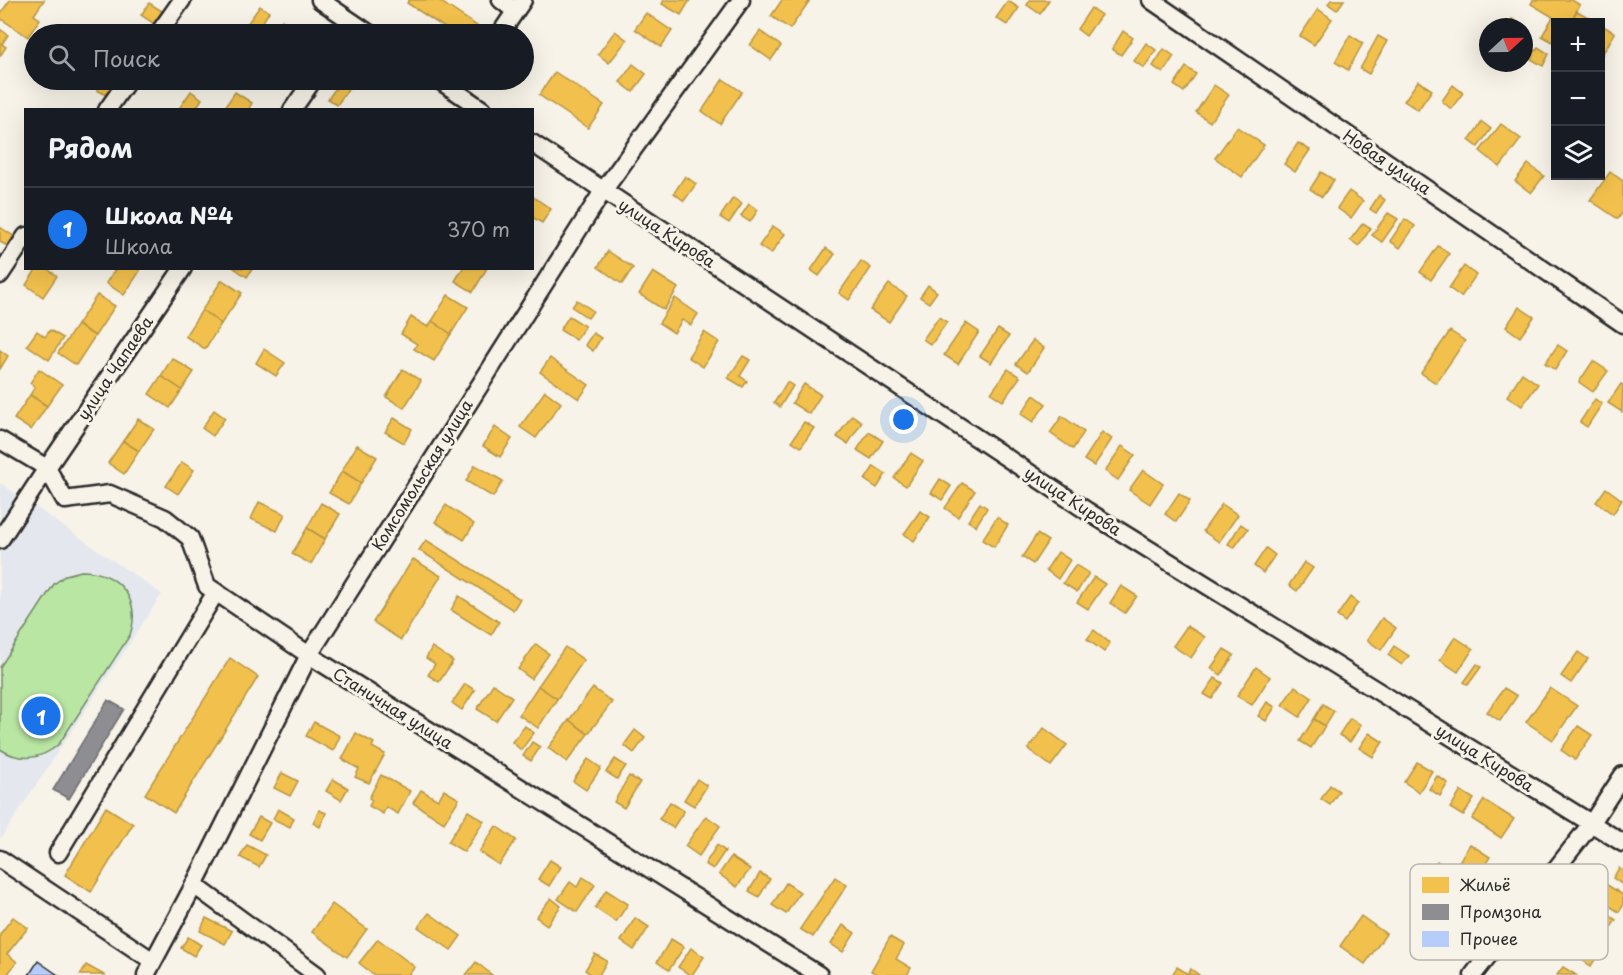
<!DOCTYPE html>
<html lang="ru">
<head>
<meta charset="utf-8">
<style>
	body { margin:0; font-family:"Playpen Sans",sans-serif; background:#20242c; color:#f1f3f6 }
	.controls { position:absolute; right:18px; top:18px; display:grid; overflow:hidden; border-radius:0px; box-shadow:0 6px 24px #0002 }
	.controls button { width:54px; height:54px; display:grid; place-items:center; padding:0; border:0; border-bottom:2px solid #363941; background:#171b24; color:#f1f3f6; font:30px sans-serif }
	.compass { position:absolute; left:1479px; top:18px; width:54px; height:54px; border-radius:50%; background:#171b24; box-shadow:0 6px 24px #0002; rotate:68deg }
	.you { position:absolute; left:904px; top:420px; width:21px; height:21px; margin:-15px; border:4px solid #fff; border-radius:50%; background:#1a73e8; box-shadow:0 0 0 9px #1a73e833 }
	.badge { display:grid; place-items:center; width:39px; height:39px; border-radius:50%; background:#1a73e8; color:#fff; font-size:20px; font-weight:700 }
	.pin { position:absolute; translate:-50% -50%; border:3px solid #fff; box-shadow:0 2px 6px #0006 }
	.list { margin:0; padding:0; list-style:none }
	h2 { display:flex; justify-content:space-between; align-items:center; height:78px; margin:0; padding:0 24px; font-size:26px }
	h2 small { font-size:20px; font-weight:400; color:#9ea1a6 }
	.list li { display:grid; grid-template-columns:39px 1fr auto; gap:18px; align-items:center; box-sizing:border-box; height:84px; padding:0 24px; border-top:2px solid #363941 }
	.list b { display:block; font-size:22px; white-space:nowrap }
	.list p { margin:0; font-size:20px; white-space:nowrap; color:#9ea1a6 }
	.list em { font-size:20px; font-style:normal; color:#9ea1a6 }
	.icon { flex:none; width:33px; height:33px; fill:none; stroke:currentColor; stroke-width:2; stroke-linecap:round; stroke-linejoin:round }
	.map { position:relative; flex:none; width:1623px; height:975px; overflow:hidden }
	.search { position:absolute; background:#171b24; box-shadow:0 6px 24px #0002; left:24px; top:24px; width:510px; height:66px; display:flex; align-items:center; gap:15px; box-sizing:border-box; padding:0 21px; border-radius:33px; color:#9ea1a6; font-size:22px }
	.panel { position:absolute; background:#171b24; box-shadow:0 6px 24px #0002; left:24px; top:108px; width:510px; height:162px; border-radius:0px }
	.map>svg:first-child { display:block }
	.built { fill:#e4e7ed }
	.green { fill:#b9e6a3; stroke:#728867; stroke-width:1.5 }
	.homes { fill:#f2c14e; stroke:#b69444; stroke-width:1.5 }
	.industry { fill:#8d8d92; stroke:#707073; stroke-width:1.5 }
	.building { fill:#b6ccfa; stroke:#2b2b2b; stroke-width:1.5 }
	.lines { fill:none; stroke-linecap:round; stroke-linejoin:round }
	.minor-casing { stroke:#2b2b2b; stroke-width:21 }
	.minor { stroke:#f7f3e8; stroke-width:16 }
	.labels { text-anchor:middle; stroke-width:6; stroke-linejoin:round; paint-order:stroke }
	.street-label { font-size:16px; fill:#2b2b2b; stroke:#f7f3e8 }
	.key { fill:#f7f3e8; stroke:#bab7af; stroke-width:1.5 }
	.key-label { font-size:16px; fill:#2b2b2b }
</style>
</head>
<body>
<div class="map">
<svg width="1623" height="975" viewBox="0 0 1623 975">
	<rect width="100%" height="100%" fill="#f7f3e8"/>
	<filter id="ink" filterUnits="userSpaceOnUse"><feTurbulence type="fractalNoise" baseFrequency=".0167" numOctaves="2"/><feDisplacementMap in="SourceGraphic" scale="12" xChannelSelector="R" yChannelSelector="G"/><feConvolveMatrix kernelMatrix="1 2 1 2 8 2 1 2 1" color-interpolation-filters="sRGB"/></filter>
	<g filter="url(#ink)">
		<path class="built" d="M 0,483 L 162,594 L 1,838 L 0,837 Z"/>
		<path class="green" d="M 81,571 C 118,571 142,599 130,635 L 59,744 C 41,760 20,762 0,749 L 0,667 L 54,584 L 66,575 Z"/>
		<g class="homes">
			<path d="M 10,0 L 44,0 L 34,15 L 40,19 L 28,37 L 0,18 L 0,14 Z"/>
			<path d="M 409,0 L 438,0 L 489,34 L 454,34 L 407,3 Z"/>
			<path d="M 664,0 L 690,0 L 681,15 L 662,4 Z"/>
			<path d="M 782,0 L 810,0 L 790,29 L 771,16 Z"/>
			<path d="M 1030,0 L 1049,0 L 1040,14 L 1027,5 Z"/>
			<path d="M 1331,0 L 1344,0 L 1337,10 L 1328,4 Z"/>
			<path d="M 1533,0 L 1572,0 L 1580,5 L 1570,22 L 1556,22 L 1556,44 L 1542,36 L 1553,17 L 1531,4 Z"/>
			<path d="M 1008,1 L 1019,8 L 1007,25 L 996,18 Z"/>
			<path d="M 149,3 L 165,13 L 156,25 L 141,15 Z"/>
			<path d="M 260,6 L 269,12 L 257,31 L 247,24 Z"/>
			<path d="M 1091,8 L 1101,15 L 1086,36 L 1077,29 Z"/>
			<path d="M 1318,9 L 1332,19 L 1314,45 L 1300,36 Z"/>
			<path d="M 1577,11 L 1597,22 L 1570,22 Z"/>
			<path d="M 646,13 L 672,31 L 661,47 L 635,29 Z"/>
			<path d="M 1512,19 L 1528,28 L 1524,35 L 1524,27 L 1508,27 Z"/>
			<path d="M 282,20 L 300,32 L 298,34 L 273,34 Z"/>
			<path d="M 1600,24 L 1615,33 L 1602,55 L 1600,54 Z"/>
			<path d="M 0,29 L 8,35 L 2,44 L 6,47 L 0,56 Z"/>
			<path d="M 615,31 L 627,40 L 609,63 L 598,54 Z"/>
			<path d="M 760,31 L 781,46 L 771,60 L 750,45 Z"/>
			<path d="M 1123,31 L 1133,38 L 1121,55 L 1112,49 Z"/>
			<path d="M 1350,35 L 1363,43 L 1348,70 L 1335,62 Z"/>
			<path d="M 1378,36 L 1387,41 L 1369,74 L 1360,69 Z"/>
			<path d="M 1146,43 L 1156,50 L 1144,68 L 1134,61 Z"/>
			<path d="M 1538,47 L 1549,54 L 1543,66 L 1531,59 Z"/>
			<path d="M 1164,49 L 1174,56 L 1163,73 L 1153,66 Z"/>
			<path d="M 633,64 L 646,74 L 633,92 L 620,82 Z"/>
			<path d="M 1186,67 L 1196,74 L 1184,92 L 1174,85 Z"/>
			<path d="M 555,72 L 604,105 L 588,128 L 539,95 Z"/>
			<path d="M 723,79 L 742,92 L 720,124 L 702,111 Z"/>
			<path d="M 104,80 L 111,80 L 117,83 L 108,96 L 97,90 Z"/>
			<path d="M 1418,81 L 1432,90 L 1418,110 L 1404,101 Z"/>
			<path d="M 340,82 L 349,88 L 337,105 L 328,99 Z"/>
			<path d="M 1214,85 L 1229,95 L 1210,122 L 1196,112 Z"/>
			<path d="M 1453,85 L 1463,93 L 1451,109 L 1442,101 Z"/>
			<path d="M 191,91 L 202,99 L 195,110 L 178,110 Z"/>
			<path d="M 235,92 L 252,103 L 248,110 L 223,110 Z"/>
			<path d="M 1482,122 L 1491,129 L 1478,147 L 1469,140 Z"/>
			<path d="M 1501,124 L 1521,139 L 1500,167 L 1480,151 Z"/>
			<path d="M 1237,127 L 1264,145 L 1242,177 L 1215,158 Z"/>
			<path d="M 1298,143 L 1310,150 L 1295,172 L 1284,164 Z"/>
			<path d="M 1528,164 L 1544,176 L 1531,193 L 1515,181 Z"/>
			<path d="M 1321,172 L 1334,180 L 1322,197 L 1310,189 Z"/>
			<path d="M 1610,172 L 1623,181 L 1623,212 L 1618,219 L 1590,200 Z"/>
			<path d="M 685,176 L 696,184 L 684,201 L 674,193 Z"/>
			<path d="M 1349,191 L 1363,201 L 1351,218 L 1337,208 Z"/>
			<path d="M 1379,195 L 1385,200 L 1376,213 L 1370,209 Z"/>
			<path d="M 532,196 L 551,209 L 542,223 L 532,217 Z"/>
			<path d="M 733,198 L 742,204 L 729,223 L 720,217 Z"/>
			<path d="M 749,204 L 758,210 L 750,222 L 741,216 Z"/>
			<path d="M 1388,213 L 1398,219 L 1382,242 L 1372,235 Z"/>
			<path d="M 1405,219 L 1415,226 L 1400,248 L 1390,241 Z"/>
			<path d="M 1363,223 L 1371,228 L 1359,246 L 1350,240 Z"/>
			<path d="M 773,226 L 785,234 L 771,254 L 759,246 Z"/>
			<path d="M 0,227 L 15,237 L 9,247 L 0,242 Z"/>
			<path d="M 1438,246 L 1449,254 L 1431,280 L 1420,272 Z"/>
			<path d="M 826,248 L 835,254 L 819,276 L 811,270 Z"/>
			<path d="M 608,251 L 633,268 L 622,284 L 598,267 Z"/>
			<path d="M 861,261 L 871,268 L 849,300 L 839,293 Z"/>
			<path d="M 1464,266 L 1476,275 L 1461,297 L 1449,288 Z"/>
			<path d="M 37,268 L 46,268 L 57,276 L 43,297 L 26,285 Z"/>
			<path d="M 116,268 L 136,268 L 140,271 L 124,295 L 106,283 Z"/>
			<path d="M 234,268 L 253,268 L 247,277 Z"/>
			<path d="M 463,268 L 487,268 L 473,292 L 455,281 Z"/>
			<path d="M 653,272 L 678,288 L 664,310 L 639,294 Z"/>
			<path d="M 222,280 L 242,293 L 221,324 L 202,310 Z"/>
			<path d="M 889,284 L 907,296 L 889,322 L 870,310 Z"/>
			<path d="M 928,285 L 937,292 L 929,303 L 920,297 Z"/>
			<path d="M 97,295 L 115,306 L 95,336 L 77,325 Z"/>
			<path d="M 448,295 L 468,307 L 451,334 L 432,321 Z"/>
			<path d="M 675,298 L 698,314 L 691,325 L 682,320 L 674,333 L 659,323 Z"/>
			<path d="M 577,300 L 593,311 L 588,318 L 572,307 Z"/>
			<path d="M 1519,307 L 1534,317 L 1520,337 L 1506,327 Z"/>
			<path d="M 202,310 L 221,324 L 205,349 L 185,336 Z"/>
			<path d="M 569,316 L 585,326 L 576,340 L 560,330 Z"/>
			<path d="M 411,317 L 428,327 L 432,321 L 451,334 L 434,361 L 414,349 L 417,344 L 401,334 Z"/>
			<path d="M 939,317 L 947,322 L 931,345 L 923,339 Z"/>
			<path d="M 966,323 L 979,332 L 958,364 L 944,355 Z"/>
			<path d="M 77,325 L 95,336 L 76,365 L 58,353 Z"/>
			<path d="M 998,329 L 1009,336 L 991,363 L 980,356 Z"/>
			<path d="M 50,330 L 63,338 L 49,360 L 27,345 L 37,331 L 45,337 Z"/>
			<path d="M 1450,331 L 1465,341 L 1436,383 L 1421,373 Z"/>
			<path d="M 704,332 L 719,342 L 703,367 L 688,357 Z"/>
			<path d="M 593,333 L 601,338 L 593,351 L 585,345 Z"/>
			<path d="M 1033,340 L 1044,348 L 1028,372 L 1016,364 Z"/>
			<path d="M 1558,345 L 1567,351 L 1555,370 L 1545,363 Z"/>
			<path d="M 264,349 L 285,363 L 276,376 L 256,363 Z"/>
			<path d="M 0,350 L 8,356 L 0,369 Z"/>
			<path d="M 743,356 L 750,360 L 740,376 L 747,381 L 743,387 L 728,378 Z"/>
			<path d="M 172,358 L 194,372 L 182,390 L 161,376 Z"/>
			<path d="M 550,358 L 589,385 L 579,399 L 540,372 Z"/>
			<path d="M 1593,361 L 1608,371 L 1593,392 L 1579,382 Z"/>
			<path d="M 39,369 L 62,385 L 47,406 L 30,395 L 35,387 L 30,383 Z"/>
			<path d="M 403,369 L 421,381 L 404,408 L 386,397 Z"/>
			<path d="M 1008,369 L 1020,377 L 1003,401 L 991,393 Z"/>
			<path d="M 1522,373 L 1538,384 L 1522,406 L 1507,396 Z"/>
			<path d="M 161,376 L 182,390 L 170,408 L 149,394 Z"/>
			<path d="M 787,382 L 793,386 L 780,407 L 774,403 Z"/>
			<path d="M 804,384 L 821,395 L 809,414 L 792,403 Z"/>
			<path d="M 1621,384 L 1623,385 L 1622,412 L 1608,403 Z"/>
			<path d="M 545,391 L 561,403 L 536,438 L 520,427 Z"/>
			<path d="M 30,395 L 47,406 L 31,430 L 14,419 Z"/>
			<path d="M 1034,395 L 1046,404 L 1033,422 L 1021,414 Z"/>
			<path d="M 1595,399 L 1602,404 L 1587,427 L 1580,422 Z"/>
			<path d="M 214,410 L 225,418 L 213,436 L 202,428 Z"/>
			<path d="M 852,415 L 862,422 L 848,444 L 837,437 Z"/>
			<path d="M 1062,416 L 1084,432 L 1073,449 L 1050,433 Z"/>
			<path d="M 394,418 L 412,429 L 404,443 L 385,432 Z"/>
			<path d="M 138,419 L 154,429 L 139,451 L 123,441 Z"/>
			<path d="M 804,422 L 814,428 L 801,447 L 792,441 Z"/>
			<path d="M 495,427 L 512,439 L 500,457 L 483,446 Z"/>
			<path d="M 869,432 L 883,441 L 871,459 L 857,450 Z"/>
			<path d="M 1102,432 L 1112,439 L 1094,466 L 1084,460 Z"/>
			<path d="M 123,441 L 139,451 L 124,474 L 108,463 Z"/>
			<path d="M 357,445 L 377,457 L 361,483 L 342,471 Z"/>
			<path d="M 1122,446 L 1135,455 L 1118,480 L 1105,471 Z"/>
			<path d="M 911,453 L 923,461 L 906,486 L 894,478 Z"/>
			<path d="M 182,462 L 194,470 L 178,494 L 166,486 Z"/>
			<path d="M 475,465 L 503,481 L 493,497 L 466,481 Z"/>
			<path d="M 874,466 L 886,474 L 877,488 L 865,480 Z"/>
			<path d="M 1143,470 L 1163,484 L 1150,504 L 1129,490 Z"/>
			<path d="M 342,471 L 361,483 L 349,504 L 329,493 Z"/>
			<path d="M 940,479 L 951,486 L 942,500 L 931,493 Z"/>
			<path d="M 962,483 L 975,491 L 958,517 L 945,508 Z"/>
			<path d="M 1606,488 L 1622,500 L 1613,514 L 1596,502 Z"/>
			<path d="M 1179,493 L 1190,501 L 1176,522 L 1165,514 Z"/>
			<path d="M 259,502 L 285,514 L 277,531 L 251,519 Z"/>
			<path d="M 321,503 L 340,514 L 325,539 L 307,528 Z"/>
			<path d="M 980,503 L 987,508 L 976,526 L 968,521 Z"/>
			<path d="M 1222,504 L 1238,515 L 1219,542 L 1203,531 Z"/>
			<path d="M 446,505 L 474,524 L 464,540 L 435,522 Z"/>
			<path d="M 920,511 L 930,517 L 914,541 L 904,534 Z"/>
			<path d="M 997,517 L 1008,525 L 994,547 L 982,540 Z"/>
			<path d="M 1241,524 L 1248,529 L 1234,548 L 1228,544 Z"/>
			<path d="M 307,528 L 325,539 L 311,564 L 292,554 Z"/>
			<path d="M 1037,534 L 1048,541 L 1033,564 L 1022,557 Z"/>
			<path d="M 426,540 L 520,599 L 513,610 L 419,550 Z"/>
			<path d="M 1266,548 L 1275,555 L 1263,573 L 1254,566 Z"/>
			<path d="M 1058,552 L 1070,560 L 1058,579 L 1046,570 Z"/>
			<path d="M 413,559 L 441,576 L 401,640 L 373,622 Z"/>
			<path d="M 1304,562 L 1313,568 L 1297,591 L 1289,585 Z"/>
			<path d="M 1076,565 L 1089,573 L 1077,592 L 1063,583 Z"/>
			<path d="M 1094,577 L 1105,584 L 1088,609 L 1077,602 Z"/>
			<path d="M 1121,586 L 1137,596 L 1125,613 L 1110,603 Z"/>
			<path d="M 459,596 L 499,622 L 491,635 L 451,610 Z"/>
			<path d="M 1350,597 L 1358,603 L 1345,622 L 1337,616 Z"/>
			<path d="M 1382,618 L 1396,628 L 1381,650 L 1367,640 Z"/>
			<path d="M 1187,626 L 1205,637 L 1191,658 L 1173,646 Z"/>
			<path d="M 1094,630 L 1110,643 L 1104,652 L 1087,639 Z"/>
			<path d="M 1455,637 L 1473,649 L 1458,672 L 1440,660 Z"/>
			<path d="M 536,644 L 549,654 L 531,679 L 518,669 Z"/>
			<path d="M 1394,646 L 1409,656 L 1402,665 L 1388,655 Z"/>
			<path d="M 432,647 L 453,661 L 439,682 L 428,675 L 435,664 L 426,658 Z"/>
			<path d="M 565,647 L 584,660 L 557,699 L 538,686 Z"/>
			<path d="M 1224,649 L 1234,655 L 1221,675 L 1211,668 Z"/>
			<path d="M 1578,652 L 1588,659 L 1571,683 L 1561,676 Z"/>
			<path d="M 230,658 L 258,677 L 174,813 L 145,794 Z"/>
			<path d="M 1477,664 L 1481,667 L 1468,685 L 1464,682 Z"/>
			<path d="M 1256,667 L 1270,677 L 1252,705 L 1237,696 Z"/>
			<path d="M 1215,678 L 1223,683 L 1212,699 L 1204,694 Z"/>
			<path d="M 465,684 L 475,690 L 462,710 L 452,703 Z"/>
			<path d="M 493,684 L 512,697 L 496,721 L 477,709 Z"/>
			<path d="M 538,686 L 557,699 L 538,728 L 519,715 Z"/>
			<path d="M 1295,686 L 1312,698 L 1300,717 L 1282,705 Z"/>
			<path d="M 593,688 L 612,702 L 588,734 L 569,720 Z"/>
			<path d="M 1504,688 L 1517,696 L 1500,721 L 1487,712 Z"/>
			<path d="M 1550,688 L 1577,706 L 1553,740 L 1526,722 Z"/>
			<path d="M 1267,702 L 1275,707 L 1266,721 L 1258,716 Z"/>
			<path d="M 1323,704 L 1334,711 L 1325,726 L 1314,719 Z"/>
			<path d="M 1350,718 L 1361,725 L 1350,742 L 1339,735 Z"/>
			<path d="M 1314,719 L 1325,726 L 1311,748 L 1300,741 Z"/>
			<path d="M 569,720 L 588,734 L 567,762 L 548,748 Z"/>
			<path d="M 314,722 L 340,736 L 333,751 L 306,736 Z"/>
			<path d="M 525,726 L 534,733 L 521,750 L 512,742 Z"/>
			<path d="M 1578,726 L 1592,735 L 1575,760 L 1561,750 Z"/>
			<path d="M 1044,728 L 1067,745 L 1051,766 L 1028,749 Z"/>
			<path d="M 635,730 L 645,738 L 634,753 L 624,745 Z"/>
			<path d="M 356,733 L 374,743 L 372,747 L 385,754 L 369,783 L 355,777 L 359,769 L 342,759 Z"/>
			<path d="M 1369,733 L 1383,742 L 1373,757 L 1359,748 Z"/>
			<path d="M 532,742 L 540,747 L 531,761 L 523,756 Z"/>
			<path d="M 588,759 L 601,768 L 586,790 L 573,781 Z"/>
			<path d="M 615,759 L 626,766 L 617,779 L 606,772 Z"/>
			<path d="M 1417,762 L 1432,771 L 1419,792 L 1404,782 Z"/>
			<path d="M 282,773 L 298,781 L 290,796 L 274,788 Z"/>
			<path d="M 381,775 L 410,791 L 398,814 L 386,807 L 383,814 L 369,806 L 372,800 L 369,798 Z"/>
			<path d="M 629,776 L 640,782 L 624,808 L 614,802 Z"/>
			<path d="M 1437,776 L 1448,783 L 1440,796 L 1429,789 Z"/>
			<path d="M 333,779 L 348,788 L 341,800 L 326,791 Z"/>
			<path d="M 697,779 L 707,786 L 694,806 L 684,800 Z"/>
			<path d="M 1330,785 L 1339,791 L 1330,805 L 1321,799 Z"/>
			<path d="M 421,790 L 438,800 L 444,790 L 459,799 L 444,823 L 413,803 Z"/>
			<path d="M 1461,791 L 1474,799 L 1463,816 L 1450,808 Z"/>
			<path d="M 1484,800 L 1514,819 L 1501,838 L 1472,819 Z"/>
			<path d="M 670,802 L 684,811 L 673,828 L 659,819 Z"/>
			<path d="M 106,807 L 133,824 L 91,892 L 65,875 Z"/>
			<path d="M 278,809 L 294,818 L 290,827 L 273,819 Z"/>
			<path d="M 319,810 L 326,813 L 320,827 L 313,823 Z"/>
			<path d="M 468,811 L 484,821 L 464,852 L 448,842 Z"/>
			<path d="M 706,816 L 720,826 L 699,856 L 685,846 Z"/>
			<path d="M 259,817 L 270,823 L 260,840 L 249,834 Z"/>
			<path d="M 496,826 L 516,840 L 499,865 L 479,852 Z"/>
			<path d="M 1470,844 L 1490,857 L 1478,876 L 1458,863 Z"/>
			<path d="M 247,845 L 266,855 L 259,867 L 240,857 Z"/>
			<path d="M 717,845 L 725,851 L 713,869 L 705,864 Z"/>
			<path d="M 731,857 L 750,869 L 737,887 L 719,874 Z"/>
			<path d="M 550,860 L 561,867 L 549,886 L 538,879 Z"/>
			<path d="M 1437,861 L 1455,873 L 1449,883 L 1430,871 Z"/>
			<path d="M 1619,868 L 1623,871 L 1623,885 L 1613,878 Z"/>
			<path d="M 760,873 L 770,879 L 759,897 L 749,891 Z"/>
			<path d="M 583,877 L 595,885 L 577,912 L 558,899 L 570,882 L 577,887 Z"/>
			<path d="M 835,877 L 847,885 L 813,937 L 800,929 Z"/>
			<path d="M 786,883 L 800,892 L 786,914 L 772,905 Z"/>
			<path d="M 1604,883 L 1623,895 L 1623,906 L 1619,912 L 1595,897 Z"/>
			<path d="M 606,890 L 628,904 L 616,922 L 595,908 Z"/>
			<path d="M 551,898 L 561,906 L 547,925 L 536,917 Z"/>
			<path d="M 1585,899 L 1616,920 L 1605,936 L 1574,915 Z"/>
			<path d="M 332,904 L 367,929 L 347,957 L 312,932 Z"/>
			<path d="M 429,913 L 461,936 L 451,950 L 418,927 Z"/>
			<path d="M 1361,916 L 1386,934 L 1365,964 L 1340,946 Z"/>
			<path d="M 13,917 L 28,928 L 7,954 L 17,962 L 7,975 L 0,975 L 0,934 Z"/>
			<path d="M 206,918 L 232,931 L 225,944 L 200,931 Z"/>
			<path d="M 635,918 L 649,927 L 634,950 L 621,941 Z"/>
			<path d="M 1421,919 L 1444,935 L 1433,951 L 1409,934 Z"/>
			<path d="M 843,925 L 855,933 L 843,952 L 831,944 Z"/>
			<path d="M 188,937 L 201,945 L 194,956 L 181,948 Z"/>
			<path d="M 890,937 L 904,945 L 896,959 L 911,968 L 907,975 L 879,975 L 871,971 Z"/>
			<path d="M 378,939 L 415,967 L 408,975 L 374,975 L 359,963 Z"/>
			<path d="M 671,939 L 684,947 L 669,970 L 657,962 Z"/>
			<path d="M 1592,944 L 1601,950 L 1591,966 L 1582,960 Z"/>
			<path d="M 691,948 L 704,957 L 692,975 L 690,975 L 678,967 Z"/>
			<path d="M 595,954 L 607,961 L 599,975 L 592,975 L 585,970 Z"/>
			<path d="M 476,962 L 492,975 L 466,975 Z"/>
			<path d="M 86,965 L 104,975 L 80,975 Z"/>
			<path d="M 1177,967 L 1188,974 L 1191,969 L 1199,975 L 1172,975 Z"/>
			<path d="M 1563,967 L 1576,975 L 1557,975 Z"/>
		</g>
		<path class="industry" d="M 108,700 L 124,709 L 69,799 L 53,790 Z"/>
		<path class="building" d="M 38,961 L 58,975 L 29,975 Z"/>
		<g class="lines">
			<defs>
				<g id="minor">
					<path d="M 320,0 L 370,34"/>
					<path d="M 501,0 L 515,11"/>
					<path d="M 1151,0 L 1623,324"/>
					<path d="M 158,34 L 182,0"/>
					<path d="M 500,34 L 523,0"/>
					<path d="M 439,80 L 483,110"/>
					<path d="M 107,110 L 128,80"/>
					<path d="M 292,110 L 313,80"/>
					<path d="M 532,143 L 1087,511 L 1623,843"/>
					<path d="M 0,275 L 26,236"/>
					<path d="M 0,440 L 47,468 L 65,500 L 110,494 L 165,518 L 190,538 L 207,586 L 309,655 L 819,975"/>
					<path d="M 0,540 L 47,468 L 183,268"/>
					<path d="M 58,853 L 216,592"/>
					<path d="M 0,859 L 153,961"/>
					<path d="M 194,885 L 317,975"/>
					<path d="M 146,975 L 194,885 L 309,655 L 603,191 L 741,0"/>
					<path d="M 1473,975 L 1591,824 L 1623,775"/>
				</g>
			</defs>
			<use href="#minor" class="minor-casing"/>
			<use href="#minor" class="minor"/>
		</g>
	</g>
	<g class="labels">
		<g class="street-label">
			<text transform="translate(1387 162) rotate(34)" y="6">Новая улица</text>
			<text transform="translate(667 233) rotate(33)" y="6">улица Кирова</text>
			<text transform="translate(115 368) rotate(-56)" y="6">улица Чапаева</text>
			<text transform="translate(422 475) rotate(-58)" y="6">Комсомольская улица</text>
			<text transform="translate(1073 501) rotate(33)" y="6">улица Кирова</text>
			<text transform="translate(393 708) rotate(32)" y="6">Станичная улица</text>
			<text transform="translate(1485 758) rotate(32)" y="6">улица Кирова</text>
		</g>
	</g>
	<rect x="1410" y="864" width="198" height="96" rx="9" class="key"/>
	<rect x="1422" y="877" width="27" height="16" fill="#f2c14e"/>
	<rect x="1422" y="904" width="27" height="16" fill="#8d8d92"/>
	<rect x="1422" y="931" width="27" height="16" fill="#b6ccfa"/>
	<g class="key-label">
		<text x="1460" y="891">Жильё</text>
		<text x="1460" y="918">Промзона</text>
		<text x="1460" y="945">Прочее</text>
	</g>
</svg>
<div class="controls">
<button>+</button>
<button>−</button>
<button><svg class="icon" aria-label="layers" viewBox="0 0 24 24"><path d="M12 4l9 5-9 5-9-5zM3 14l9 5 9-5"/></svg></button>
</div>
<svg class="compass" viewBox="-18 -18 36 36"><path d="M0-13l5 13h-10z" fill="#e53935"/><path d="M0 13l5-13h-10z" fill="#9ea1a6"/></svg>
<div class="you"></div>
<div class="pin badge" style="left:41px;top:716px">1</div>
<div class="search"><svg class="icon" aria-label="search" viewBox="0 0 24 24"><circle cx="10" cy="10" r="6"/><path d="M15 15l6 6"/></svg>Поиск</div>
<section class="panel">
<h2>Рядом<small></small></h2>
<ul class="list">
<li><span class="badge">1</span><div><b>Школа №4</b><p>Школа</p></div><em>370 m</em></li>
</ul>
</section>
</div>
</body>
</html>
